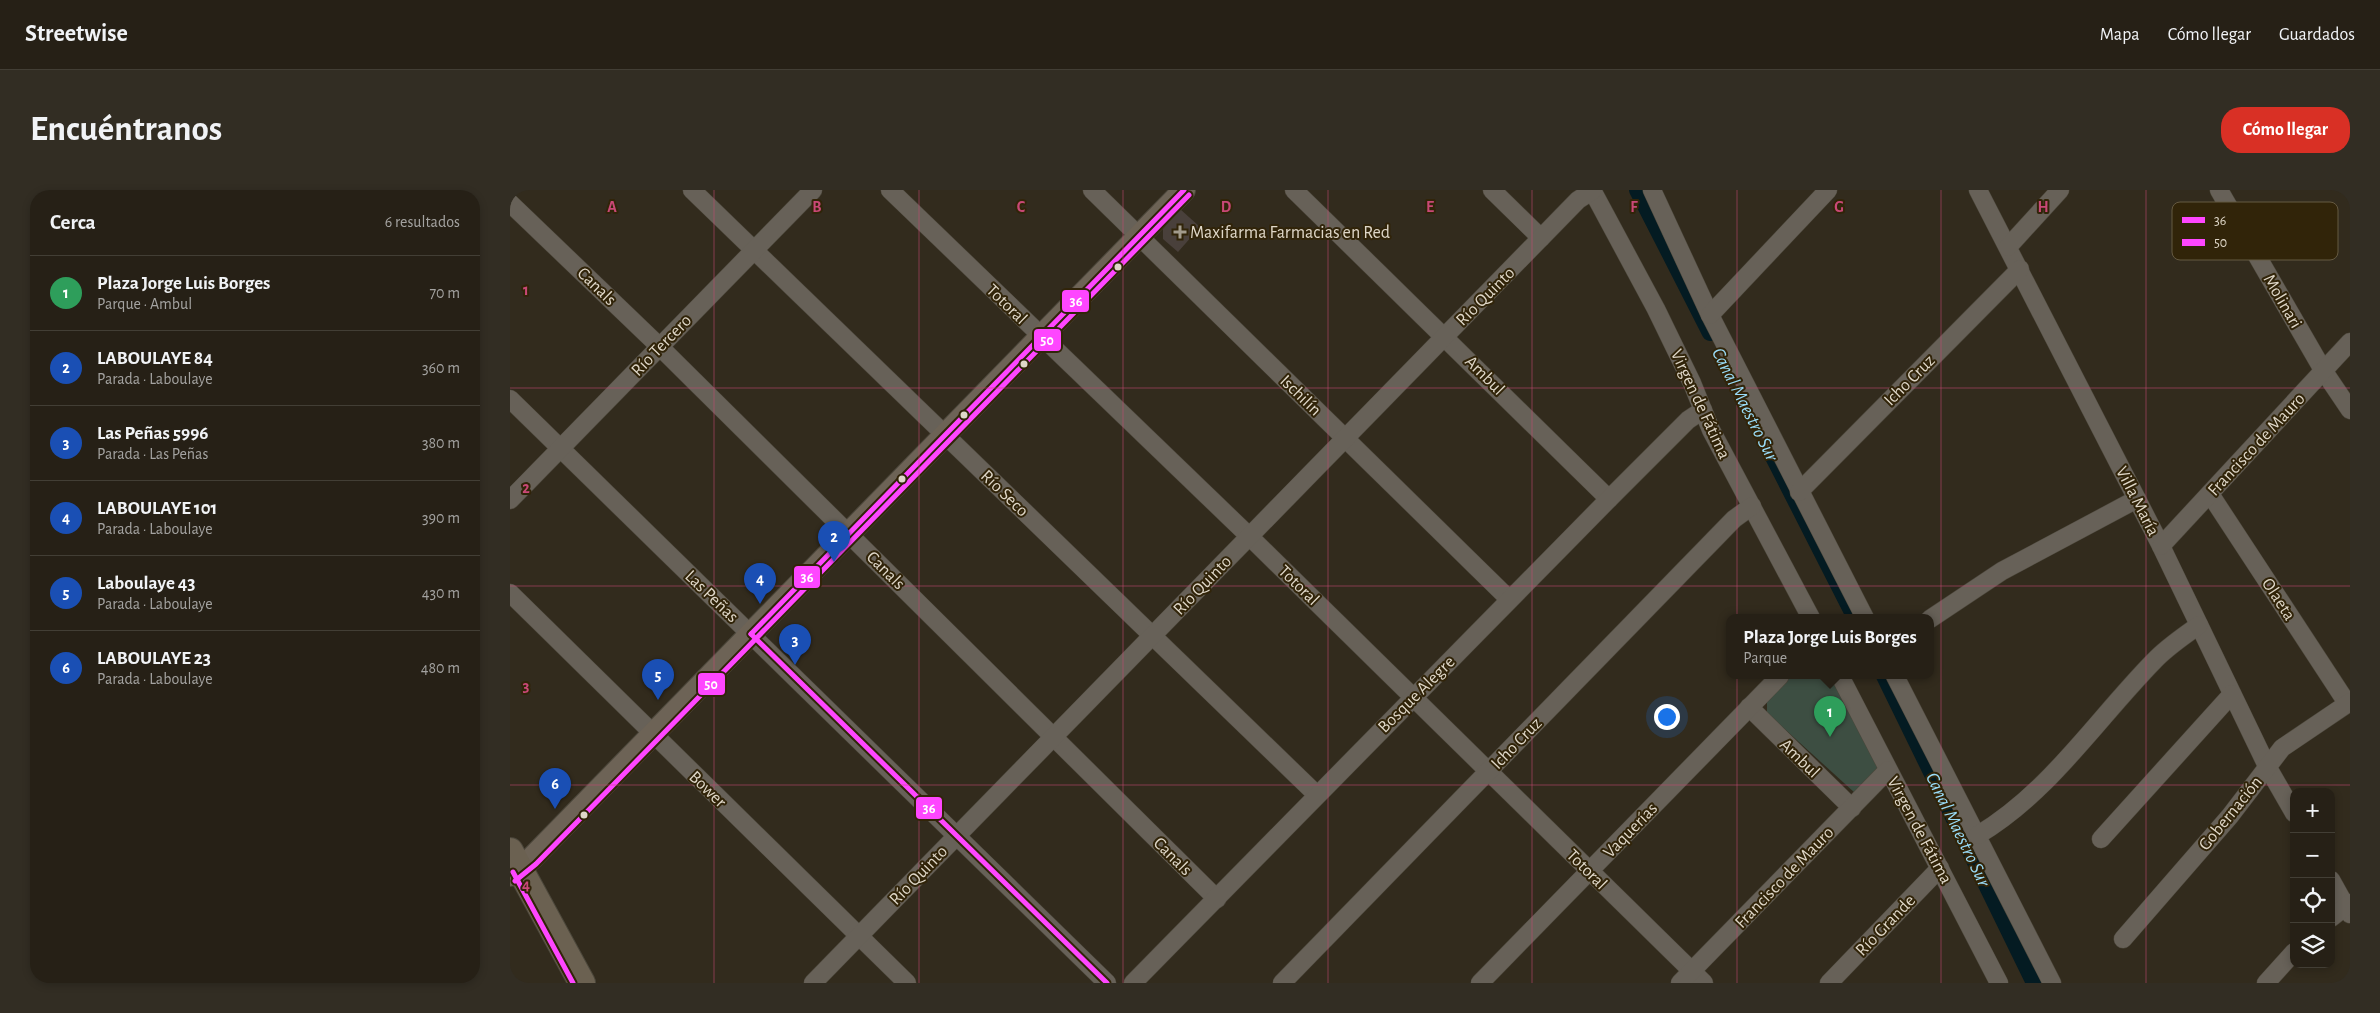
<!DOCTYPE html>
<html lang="es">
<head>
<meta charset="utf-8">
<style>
	body { margin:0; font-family:"Alegreya Sans",sans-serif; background:#322d23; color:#f1f3f6 }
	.controls { position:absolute; right:15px; bottom:15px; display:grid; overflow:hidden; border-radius:10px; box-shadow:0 2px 8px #0003 }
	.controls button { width:45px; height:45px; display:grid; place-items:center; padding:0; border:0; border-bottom:1px solid #423e35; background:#262016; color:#f1f3f6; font:25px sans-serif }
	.you { position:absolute; left:1156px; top:526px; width:18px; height:18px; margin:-12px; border:4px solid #fff; border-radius:50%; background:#1a73e8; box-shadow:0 0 0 8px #1a73e833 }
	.badge { display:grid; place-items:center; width:32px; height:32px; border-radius:50%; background:#d93025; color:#fff; font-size:16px; font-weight:700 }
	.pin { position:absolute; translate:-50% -41px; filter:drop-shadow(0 1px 2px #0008) }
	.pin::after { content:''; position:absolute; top:26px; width:18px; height:15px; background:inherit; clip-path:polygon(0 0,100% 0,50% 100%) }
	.popup { position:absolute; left:1216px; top:424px; width:208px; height:65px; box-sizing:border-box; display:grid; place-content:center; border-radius:10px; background:#262016; filter:drop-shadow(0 1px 4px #0005); font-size:16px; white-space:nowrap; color:#a4a3a1 }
	.popup b { font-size:19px; color:#f1f3f6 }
	.popup::after { content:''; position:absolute; left:50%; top:100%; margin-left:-10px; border:10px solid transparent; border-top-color:#262016 }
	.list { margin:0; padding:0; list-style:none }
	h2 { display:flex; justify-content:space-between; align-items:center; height:65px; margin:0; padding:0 20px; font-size:21px }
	h2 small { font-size:16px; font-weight:400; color:#a4a3a1 }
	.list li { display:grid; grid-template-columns:32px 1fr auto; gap:15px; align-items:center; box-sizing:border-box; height:75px; padding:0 20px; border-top:1px solid #423e35 }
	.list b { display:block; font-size:19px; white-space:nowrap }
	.list p { margin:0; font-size:16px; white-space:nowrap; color:#a4a3a1 }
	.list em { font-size:16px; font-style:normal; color:#a4a3a1 }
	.icon { flex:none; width:28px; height:28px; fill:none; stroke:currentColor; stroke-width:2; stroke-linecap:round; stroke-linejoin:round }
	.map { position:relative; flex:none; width:1840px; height:793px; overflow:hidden; border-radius:20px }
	header { display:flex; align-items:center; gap:30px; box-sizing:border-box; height:70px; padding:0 25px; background:#262016; border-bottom:1px solid #423e35 }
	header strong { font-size:24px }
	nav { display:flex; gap:28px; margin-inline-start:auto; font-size:18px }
	.intro { display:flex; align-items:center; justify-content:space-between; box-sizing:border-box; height:120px; padding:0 30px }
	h1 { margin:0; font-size:35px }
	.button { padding:12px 22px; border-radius:20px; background:#d93025; color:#fff; font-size:18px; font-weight:700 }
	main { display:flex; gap:30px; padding:0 30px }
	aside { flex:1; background:#262016; border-radius:20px; box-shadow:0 2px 8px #0003 }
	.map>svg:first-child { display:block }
	.green { fill:#3d4e42 }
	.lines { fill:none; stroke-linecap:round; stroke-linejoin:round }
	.canal { stroke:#041b22; stroke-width:16 }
	.building { fill:#49403b }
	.minor-casing { stroke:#4c473b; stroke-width:19 }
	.major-casing { stroke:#4c473b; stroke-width:24 }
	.highway-casing { stroke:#4c473b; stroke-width:28 }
	.minor { stroke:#676158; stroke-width:18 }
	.major { stroke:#6d6356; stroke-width:22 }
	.highway { stroke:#6b6151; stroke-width:26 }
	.bus-1-casing { stroke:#312409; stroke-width:9 }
	.bus-2-casing { stroke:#312409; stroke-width:9 }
	.bus-1 { stroke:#fe46ff; stroke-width:5 }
	.bus-2 { stroke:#fe46ff; stroke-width:5 }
	.grid { fill:none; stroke:#c94876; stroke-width:1; stroke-opacity:0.55 }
	.poi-dot { fill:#a29b8c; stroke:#312409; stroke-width:2 }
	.bus-dot { fill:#dfd7c8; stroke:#312409; stroke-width:2 }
	.labels { text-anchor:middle; stroke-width:4; stroke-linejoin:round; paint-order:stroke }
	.poi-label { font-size:18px; fill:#dfd7c8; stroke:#312409; text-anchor:start }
	.street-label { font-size:18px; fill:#dfd7c8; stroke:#312409 }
	.water-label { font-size:19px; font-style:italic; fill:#99dbf7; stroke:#312409 }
	.key { fill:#312409; stroke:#655a42; stroke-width:1 }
	.key-label { font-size:14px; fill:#dfd7c8 }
	.grid-label { font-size:16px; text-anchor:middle; font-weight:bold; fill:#c94876; stroke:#312409; stroke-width:4; stroke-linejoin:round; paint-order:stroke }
	.line-badge { stroke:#312409; stroke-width:2 }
	.badge-label { font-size:14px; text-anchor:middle; font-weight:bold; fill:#fff }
</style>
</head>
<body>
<header>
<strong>Streetwise</strong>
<nav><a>Mapa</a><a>Cómo llegar</a><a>Guardados</a></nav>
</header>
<div class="intro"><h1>Encuéntranos</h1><a class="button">Cómo llegar</a></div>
<main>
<aside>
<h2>Cerca<small>6 resultados</small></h2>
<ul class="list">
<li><span class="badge" style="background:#2e9e5b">1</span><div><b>Plaza Jorge Luis Borges</b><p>Parque · Ambul</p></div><em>70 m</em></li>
<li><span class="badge" style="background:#1a4fb4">2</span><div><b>LABOULAYE 84</b><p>Parada · Laboulaye</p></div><em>360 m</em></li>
<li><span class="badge" style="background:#1a4fb4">3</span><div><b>Las Peñas 5996</b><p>Parada · Las Peñas</p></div><em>380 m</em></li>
<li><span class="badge" style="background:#1a4fb4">4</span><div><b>LABOULAYE 101</b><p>Parada · Laboulaye</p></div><em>390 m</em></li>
<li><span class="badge" style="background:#1a4fb4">5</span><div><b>Laboulaye 43</b><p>Parada · Laboulaye</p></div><em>430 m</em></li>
<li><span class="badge" style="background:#1a4fb4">6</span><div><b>LABOULAYE 23</b><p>Parada · Laboulaye</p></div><em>480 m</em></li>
</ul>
</aside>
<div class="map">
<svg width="1840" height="793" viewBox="0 0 1840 793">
	<rect width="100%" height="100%" fill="#322b1d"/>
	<path class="green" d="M 1280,486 L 1323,486 L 1369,572 L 1368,579 L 1345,603 L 1257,523 L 1257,510 Z"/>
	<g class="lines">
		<g class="canal">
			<path d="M 1127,0 L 1200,143"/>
			<path d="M 1262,265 L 1345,428"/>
			<path d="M 1374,486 L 1524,793"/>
		</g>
	</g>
	<path class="building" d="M 670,19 L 690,37 L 668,62 L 653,49 L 653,39 Z"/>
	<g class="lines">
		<defs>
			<g id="minor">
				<path d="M 182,0 L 807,605"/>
				<path d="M 380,0 L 739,346 L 1194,793"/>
				<path d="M 582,0 L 999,409"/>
				<path d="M 784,0 L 1099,309"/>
				<path d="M 982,0 L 1031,48"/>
				<path d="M 1082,0 L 1146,119 L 1182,193 L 1201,240 L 1301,428"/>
				<path d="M 1142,0 L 1200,125 L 1355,428"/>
				<path d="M 1468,0 L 1651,356 L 1757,576 L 1784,623"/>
				<path d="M 1709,0 L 1813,180 L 1840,220"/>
				<path d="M 0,13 L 150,157 L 707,709"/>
				<path d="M 1498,57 L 1550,0"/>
				<path d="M 1200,125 L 1318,0"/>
				<path d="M 0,209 L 597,793"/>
				<path d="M 1289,302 L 1510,79"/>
				<path d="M 1700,304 L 1837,513"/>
				<path d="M 0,310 L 303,0"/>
				<path d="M 1651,356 L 1840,152"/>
				<path d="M 0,403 L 397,793"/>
				<path d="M 1420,429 L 1492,381 L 1627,309"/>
				<path d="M 1330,486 L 1489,793"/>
				<path d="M 1385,486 L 1542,793"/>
				<path d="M 1239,517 L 1342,618"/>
				<path d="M 1468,645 C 1540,602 1586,530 1644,471 C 1657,457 1674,446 1689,435"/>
				<path d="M 1591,649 L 1722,504"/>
				<path d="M 1821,690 L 1840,724"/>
				<path d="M 1821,728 L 1840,713"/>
				<path d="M 1613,749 L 1720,626 L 1772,558 L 1840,512"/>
				<path d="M 303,793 L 1068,10 L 1082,1"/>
				<path d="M 623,793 L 1099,309 L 1178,230 L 1193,220"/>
				<path d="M 772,793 L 1224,329 L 1242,316"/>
				<path d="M 970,793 L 1270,486"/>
				<path d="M 1170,793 L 1378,580"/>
				<path d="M 1319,793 L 1430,678"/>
				<path d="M 1756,793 L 1784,762"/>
			</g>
			<path id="major" d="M 0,685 L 21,669 L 674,0"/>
			<path id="highway" d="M 0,661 L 72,793"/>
		</defs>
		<use href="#minor" class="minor-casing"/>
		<use href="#major" class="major-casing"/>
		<use href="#highway" class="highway-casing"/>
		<use href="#minor" class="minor"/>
		<use href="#major" class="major"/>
		<use href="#highway" class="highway"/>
		<defs>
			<g id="bus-1">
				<path d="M 241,444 L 674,0"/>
				<path d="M 241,444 L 597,793"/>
			</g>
			<g id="bus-2">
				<path d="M 3,682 L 63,793"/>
				<path d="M 5,691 L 26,674 L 679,5"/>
			</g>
		</defs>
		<use href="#bus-1" class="bus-1-casing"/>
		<use href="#bus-2" class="bus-2-casing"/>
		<use href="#bus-1" class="bus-1"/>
		<use href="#bus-2" class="bus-2"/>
	</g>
	<path class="grid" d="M 204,0 L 204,793M 409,0 L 409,793M 613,0 L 613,793M 818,0 L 818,793M 1022,0 L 1022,793M 1227,0 L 1227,793M 1431,0 L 1431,793M 1636,0 L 1636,793M 0,198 L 1840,198M 0,396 L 1840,396M 0,595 L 1840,595"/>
	<path class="poi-dot" d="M667.5 34.5h5v5h5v5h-5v5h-5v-5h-5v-5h5z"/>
	<g class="bus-dot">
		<circle cx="608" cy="77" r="4.5"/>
		<circle cx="514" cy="174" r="4.5"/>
		<circle cx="454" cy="225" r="4.5"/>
		<circle cx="392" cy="289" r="4.5"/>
		<circle cx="74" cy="625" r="4.5"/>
	</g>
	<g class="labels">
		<g class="poi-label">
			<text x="680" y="48">Maxifarma Farmacias en Red</text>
		</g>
		<g class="street-label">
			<text transform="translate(87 96) rotate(44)" y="6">Canals</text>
			<text transform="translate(975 106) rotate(-45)" y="6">Río Quinto</text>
			<text transform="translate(1773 111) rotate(60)" y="6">Molinari</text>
			<text transform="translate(497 114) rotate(44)" y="6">Totoral</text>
			<text transform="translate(151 155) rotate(-46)" y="6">Río Tercero</text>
			<text transform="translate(975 185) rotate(45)" y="6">Ambul</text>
			<text transform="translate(1399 190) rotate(-45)" y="6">Icho Cruz</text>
			<text transform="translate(791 205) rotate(44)" y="6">Ischilín</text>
			<text transform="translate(1191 214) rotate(65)" y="6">Virgen de Fátima</text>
			<text transform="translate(1746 254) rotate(-47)" y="6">Francisco de Mauro</text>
			<text transform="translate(495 303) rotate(44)" y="6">Río Seco</text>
			<text transform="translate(1628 311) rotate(63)" y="6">Villa María</text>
			<text transform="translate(376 380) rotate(45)" y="6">Canals</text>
			<text transform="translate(692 395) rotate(-46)" y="6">Río Quinto</text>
			<text transform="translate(789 395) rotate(44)" y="6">Totoral</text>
			<text transform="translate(202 406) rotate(44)" y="6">Las Peñas</text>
			<text transform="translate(1769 409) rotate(57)" y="6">Olaeta</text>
			<text transform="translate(906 504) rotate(-45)" y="6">Bosque Alegre</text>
			<text transform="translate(1006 553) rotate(-46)" y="6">Icho Cruz</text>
			<text transform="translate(1290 568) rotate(44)" y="6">Ambul</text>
			<text transform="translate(198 599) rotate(44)" y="6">Bower</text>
			<text transform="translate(1720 623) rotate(-51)" y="6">Gobernación</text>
			<text transform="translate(1120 640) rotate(-46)" y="6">Vaquerías</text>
			<text transform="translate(1410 640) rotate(62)" y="6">Virgen de Fátima</text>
			<text transform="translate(663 666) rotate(45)" y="6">Canals</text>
			<text transform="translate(1077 679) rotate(45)" y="6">Totoral</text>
			<text transform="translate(408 685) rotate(-46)" y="6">Río Quinto</text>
			<text transform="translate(1274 687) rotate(-46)" y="6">Francisco de Mauro</text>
			<text transform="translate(1375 735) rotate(-46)" y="6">Río Grande</text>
		</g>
		<g class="water-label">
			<text transform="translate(1236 214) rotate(63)" y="7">Canal Maestro Sur</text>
			<text transform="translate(1449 639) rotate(64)" y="7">Canal Maestro Sur</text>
		</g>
	</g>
	<rect x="1662" y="12" width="166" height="58" rx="8" class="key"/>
	<rect x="1672" y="27" width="23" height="6" fill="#fe46ff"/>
	<rect x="1672" y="49" width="23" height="7" fill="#fe46ff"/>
	<g class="key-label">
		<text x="1704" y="35">36</text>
		<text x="1704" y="57">50</text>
	</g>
	<g class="grid-label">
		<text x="102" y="22">A</text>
		<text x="307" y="22">B</text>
		<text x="511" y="22">C</text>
		<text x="716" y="22">D</text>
		<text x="920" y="22">E</text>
		<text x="1124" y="22">F</text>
		<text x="1329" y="22">G</text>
		<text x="1533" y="22">H</text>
		<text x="16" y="105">1</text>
		<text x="16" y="303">2</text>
		<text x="16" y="501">3</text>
		<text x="16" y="700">4</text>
	</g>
	<g class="line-badge">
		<rect x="551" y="99" width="29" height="24" rx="5" fill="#fe46ff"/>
		<rect x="523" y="138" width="29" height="24" rx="5" fill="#fe46ff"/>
		<rect x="283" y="375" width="28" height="24" rx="5" fill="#fe46ff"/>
		<rect x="187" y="482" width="29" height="24" rx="5" fill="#fe46ff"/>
		<rect x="405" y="606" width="28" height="24" rx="5" fill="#fe46ff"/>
	</g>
	<g class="badge-label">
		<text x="566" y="116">36</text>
		<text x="537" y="155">50</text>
		<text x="297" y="392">36</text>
		<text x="201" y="499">50</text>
		<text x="419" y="623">36</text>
	</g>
</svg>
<div class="controls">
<button>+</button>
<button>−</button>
<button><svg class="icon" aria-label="locate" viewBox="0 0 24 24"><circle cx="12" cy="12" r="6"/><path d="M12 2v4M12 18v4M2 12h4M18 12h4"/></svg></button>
<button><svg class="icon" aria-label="layers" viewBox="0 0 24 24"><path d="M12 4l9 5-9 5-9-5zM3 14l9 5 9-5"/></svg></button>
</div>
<div class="you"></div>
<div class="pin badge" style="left:1320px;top:547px;background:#2e9e5b">1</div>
<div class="popup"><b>Plaza Jorge Luis Borges</b>Parque</div>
<div class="pin badge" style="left:324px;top:372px;background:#1a4fb4">2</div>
<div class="pin badge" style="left:285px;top:475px;background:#1a4fb4">3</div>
<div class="pin badge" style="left:250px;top:414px;background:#1a4fb4">4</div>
<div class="pin badge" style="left:148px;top:510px;background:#1a4fb4">5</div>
<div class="pin badge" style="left:45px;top:619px;background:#1a4fb4">6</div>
</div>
</main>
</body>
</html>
